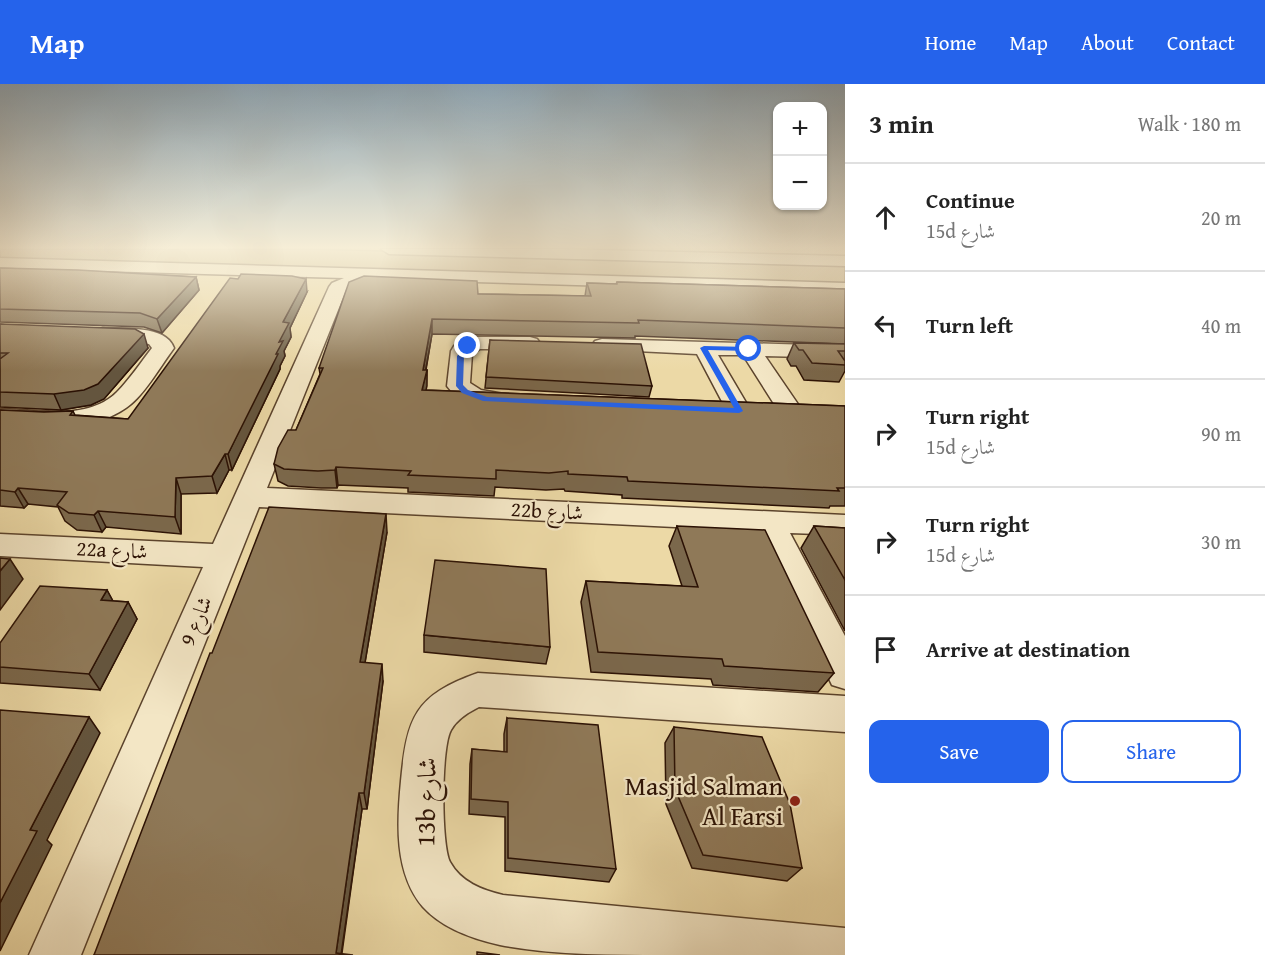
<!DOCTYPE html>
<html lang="en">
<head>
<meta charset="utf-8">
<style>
	body { margin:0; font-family:"Gentium Book Plus",Amiri,serif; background:#f6f6f6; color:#222 }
	.controls { position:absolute; right:18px; top:18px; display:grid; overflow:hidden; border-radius:12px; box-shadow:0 2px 4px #0004 }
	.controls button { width:54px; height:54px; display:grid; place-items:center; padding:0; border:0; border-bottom:2px solid #e0e0e0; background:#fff; color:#222; font:30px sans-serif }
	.stop { position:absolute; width:18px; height:18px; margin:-14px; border:4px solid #2563eb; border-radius:50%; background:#fff }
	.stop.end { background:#2563eb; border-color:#fff; box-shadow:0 2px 6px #0008 }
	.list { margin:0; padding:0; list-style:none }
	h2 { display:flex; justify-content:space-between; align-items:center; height:78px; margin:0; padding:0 24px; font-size:26px }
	h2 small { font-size:20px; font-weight:400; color:#767676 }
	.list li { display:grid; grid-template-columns:39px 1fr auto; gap:18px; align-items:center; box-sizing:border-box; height:108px; padding:0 24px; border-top:2px solid #e0e0e0 }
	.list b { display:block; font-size:22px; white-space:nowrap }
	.list p { margin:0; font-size:20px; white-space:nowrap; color:#767676 }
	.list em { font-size:20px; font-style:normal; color:#767676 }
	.actions { display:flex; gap:12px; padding:18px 24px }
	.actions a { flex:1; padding:14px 0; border:2px solid #2563eb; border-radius:12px; text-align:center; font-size:21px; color:#2563eb }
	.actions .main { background:#2563eb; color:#fff }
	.icon { flex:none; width:33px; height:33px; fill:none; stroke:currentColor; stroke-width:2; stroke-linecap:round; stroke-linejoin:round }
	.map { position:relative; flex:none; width:845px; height:871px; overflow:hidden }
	header { display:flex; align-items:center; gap:36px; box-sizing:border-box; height:84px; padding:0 30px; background:#2563eb; color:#fff }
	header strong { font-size:28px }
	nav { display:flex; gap:33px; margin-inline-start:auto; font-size:21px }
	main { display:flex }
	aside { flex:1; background:#fff }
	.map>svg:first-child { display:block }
	.green { fill:#cbb78a; stroke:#7b6447; stroke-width:1.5 }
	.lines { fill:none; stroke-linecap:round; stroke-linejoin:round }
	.minor-casing { stroke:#5b432c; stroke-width:3 }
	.minor { fill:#f3e6c5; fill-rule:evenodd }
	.wall { fill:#7b684c; stroke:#2b1104; stroke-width:1.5 }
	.shaded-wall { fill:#64553e; stroke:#2b1104; stroke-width:1.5 }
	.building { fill:#8f7958; stroke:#2b1104; stroke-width:1.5 }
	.route { fill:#2563eb }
	.poi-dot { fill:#8f2418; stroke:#f3e6c5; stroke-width:2 }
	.labels { text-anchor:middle; stroke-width:4.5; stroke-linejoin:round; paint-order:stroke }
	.street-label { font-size:21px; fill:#2b1104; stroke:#f3e6c5 }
	.near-poi-label { font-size:26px; fill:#2b1104; stroke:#f3e6c5; text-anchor:end }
	.near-street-label { font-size:26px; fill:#2b1104; stroke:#f3e6c5 }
</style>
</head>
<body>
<header>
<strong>Map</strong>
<nav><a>Home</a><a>Map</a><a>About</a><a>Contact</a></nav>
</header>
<main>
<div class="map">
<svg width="845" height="871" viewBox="0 0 845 871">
	<rect width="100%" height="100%" fill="#ecd9a6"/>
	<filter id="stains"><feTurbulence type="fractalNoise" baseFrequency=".00333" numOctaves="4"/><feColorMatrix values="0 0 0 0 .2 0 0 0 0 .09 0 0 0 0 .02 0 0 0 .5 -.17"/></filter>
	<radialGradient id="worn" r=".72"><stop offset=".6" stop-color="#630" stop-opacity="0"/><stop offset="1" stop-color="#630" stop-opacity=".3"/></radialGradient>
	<path class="green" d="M 0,165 L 310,165 L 845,179 L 845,202 L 0,178 Z"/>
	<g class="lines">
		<defs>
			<g id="minor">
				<path d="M 381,165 L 559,165 L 845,172 L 845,182 L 389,170 Z"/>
				<path d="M 0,174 L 845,199 L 845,209 L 373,195 L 346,206 L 267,404 L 845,431 L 845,451 L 790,449 L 845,552 L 845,605 L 832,601 L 758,447 L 259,423 L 81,871 L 29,871 L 203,483 L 0,472 L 0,450 L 213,460 L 329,203 L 332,199 L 344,194 L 0,184 Z"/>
				<path d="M 103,244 C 124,246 165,240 174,264 C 162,280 146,308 131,320 C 95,350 44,341 0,339 L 0,325 C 37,326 88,337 117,308 C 130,295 141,278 152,264 L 149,260 L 96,254 L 93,250 L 96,246 Z"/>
				<path d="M 476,253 L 530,253 L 537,255 L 540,259 L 537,263 L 530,265 L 480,265 L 472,270 L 470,299 L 481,306 L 510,311 L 514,316 L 510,321 C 490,326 460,320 447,302 L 451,267 L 454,262 Z"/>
				<path d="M 602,255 L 845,262 L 845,274 L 765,272 L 804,329 L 801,334 L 792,336 L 783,334 L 743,271 L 718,271 L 751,327 L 748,332 L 739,334 L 730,332 L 727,327 L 697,270 L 595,265 L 592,261 L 595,257 Z"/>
				<path d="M 478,589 L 845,612 L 845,648 L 479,623 C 469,628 457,635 451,646 C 441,663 441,761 450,778 C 461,798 482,806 503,811 L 845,844 L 845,871 C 784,871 724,871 663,871 C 612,871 550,871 500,861 C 473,855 442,844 423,823 C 394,789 397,738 401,697 C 407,633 415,611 478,589 Z"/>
			</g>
		</defs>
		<use href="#minor" class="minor-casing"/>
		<use href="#minor" class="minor"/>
	</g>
	<g class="wall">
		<path d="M 0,184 L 196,193 L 199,206 L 162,249 L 144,243 L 0,238 Z"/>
		<path d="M 617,198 L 845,205 L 845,260 L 635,252 L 635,254 L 432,250 L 426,286 L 427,286 L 426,306 L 845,322 L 845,422 L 830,422 L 829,424 L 622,414 L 622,411 L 565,407 L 564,405 L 546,406 L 495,403 L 494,412 L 408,408 L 408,404 L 338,401 L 337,404 L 321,404 L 288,402 L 278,397 L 274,380 L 296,346 L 320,290 L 319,284 L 478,210 L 585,212 L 587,199 L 616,200 Z"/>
		<path d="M 307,208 L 290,244 L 291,253 L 284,267 L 285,272 L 280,282 L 280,285 L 232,386 L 229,386 L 217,409 L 181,410 L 181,450 L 106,443 L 102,448 L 77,446 L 65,437 L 58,423 L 28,420 L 24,424 L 0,422 L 0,326 L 44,328 L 73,327 L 75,331 L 128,335 Z"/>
		<path d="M 0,240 L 148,264 L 104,315 L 91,321 L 61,326 L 0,323 Z"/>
		<path d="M 490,256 L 652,302 L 649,313 L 485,304 Z"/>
		<path d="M 794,259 L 845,260 L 845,287 L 839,298 L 804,296 L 796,282 L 791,282 L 787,275 Z"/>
		<path d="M 677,442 L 834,589 L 818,608 L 713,601 L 711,595 L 591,588 L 581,518 L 586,497 L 682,502 L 669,462 Z"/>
		<path d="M 814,442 L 845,444 L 845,547 L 801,464 Z"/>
		<path d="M 387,448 L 365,579 L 383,597 L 367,725 L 362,725 L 342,869 L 94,871 Z"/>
		<path d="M 107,506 L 113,517 L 128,518 L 137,535 L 100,606 L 0,599 L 0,559 Z"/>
		<path d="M 424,551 L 550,563 L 546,580 L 424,568 Z"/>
		<path d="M 507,634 L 616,785 L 609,798 L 505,787 L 505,733 L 469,730 L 470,680 L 472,665 L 504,668 L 504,650 Z"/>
		<path d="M 674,643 L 802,784 L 787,797 L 692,784 L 666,720 L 665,659 Z"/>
	</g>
	<g class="shaded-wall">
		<path d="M 196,193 L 199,206 L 162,249 L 157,235 Z"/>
		<path d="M 306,195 L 307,208 L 290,244 L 291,253 L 284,267 L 285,272 L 280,282 L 280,285 L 232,386 L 228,370 L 276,270 L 283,238 Z"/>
		<path d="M 432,235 L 432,250 L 423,301 L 427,286 L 427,302 L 422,322 L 423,286 Z"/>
		<path d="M 144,250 L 148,264 L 104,315 L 91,321 L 61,326 L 54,310 Z"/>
		<path d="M 225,370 L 229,386 L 217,409 L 212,392 Z"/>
		<path d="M 336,383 L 338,401 L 337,404 L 335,386 Z"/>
		<path d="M 176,394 L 181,410 L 181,450 L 175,433 Z"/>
		<path d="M 18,404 L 28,420 L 24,424 L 15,408 Z"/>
		<path d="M 98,427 L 106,443 L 102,448 L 94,431 Z"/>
		<path d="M 386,430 L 387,448 L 362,596 L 360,578 Z"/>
		<path d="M 10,475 L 23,495 L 0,526 L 0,487 Z"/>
		<path d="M 107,506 L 116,523 L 101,516 Z"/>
		<path d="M 128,518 L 137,535 L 100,606 L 89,590 Z"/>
		<path d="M 382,580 L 383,597 L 367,725 L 364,709 Z"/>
		<path d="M 89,633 L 100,649 L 47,756 L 52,761 L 0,867 L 0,819 L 30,746 Z"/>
		<path d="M 359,709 L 362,725 L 341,871 L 336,869 Z"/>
	</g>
	<g class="building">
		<path d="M 0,184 L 78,186 L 196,193 L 157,235 L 140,229 L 0,225 Z"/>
		<path d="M 241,190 L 292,192 L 306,195 L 283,238 L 289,239 L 279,258 L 283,257 L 276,270 L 278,270 L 228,370 L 225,370 L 212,392 L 176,394 L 175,433 L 98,427 L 94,431 L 69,429 L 57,421 L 67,408 L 18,404 L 15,408 L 0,406 L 0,326 L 44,328 L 73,327 L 70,331 L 128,335 L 230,194 L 238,195 Z"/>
		<path d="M 364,192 L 477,197 L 478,210 L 591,212 L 587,199 L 617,200 L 617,198 L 845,205 L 845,244 L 638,236 L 639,239 L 432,235 L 423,286 L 427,286 L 422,306 L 845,322 L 845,404 L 837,404 L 839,407 L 628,397 L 627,393 L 568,390 L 568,387 L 549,389 L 496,386 L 496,395 L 408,391 L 411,387 L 336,383 L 335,386 L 318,387 L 284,385 L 274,380 L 278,364 L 288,346 L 296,346 L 323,284 L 319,284 L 349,198 Z"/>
		<path d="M 0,240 L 135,245 L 144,250 L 98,300 L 84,306 L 54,310 L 0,308 L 0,275 L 8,269 L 0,269 Z"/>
		<path d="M 490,256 L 641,260 L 652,302 L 486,293 Z"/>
		<path d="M 794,259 L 845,260 L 845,267 L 838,267 L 845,277 L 845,281 L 812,279 L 803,266 L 799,266 Z"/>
		<path d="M 269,423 L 386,430 L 360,578 L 382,580 L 364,709 L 359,709 L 336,869 L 353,871 L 94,871 L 210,569 L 212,569 Z"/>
		<path d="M 677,442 L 765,446 L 834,589 L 724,582 L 722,575 L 598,568 L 586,497 L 698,503 Z"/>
		<path d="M 814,442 L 845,444 L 845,496 Z"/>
		<path d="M 0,474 L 10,475 L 0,487 Z"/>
		<path d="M 435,476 L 546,485 L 550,563 L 424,551 Z"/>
		<path d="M 40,502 L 107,506 L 101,516 L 128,518 L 89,590 L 0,583 L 0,559 Z"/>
		<path d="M 0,626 L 89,633 L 30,746 L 37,747 L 0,819 Z"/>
		<path d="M 507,634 L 598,641 L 616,785 L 508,774 L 508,718 L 471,715 L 472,665 L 507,668 Z"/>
		<path d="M 674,643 L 762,653 L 790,720 L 802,784 L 703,771 L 675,705 Z"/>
		<path d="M 477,868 L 500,871 L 477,871 Z"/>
	</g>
	<linearGradient id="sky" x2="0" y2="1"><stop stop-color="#8fa8b8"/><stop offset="0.57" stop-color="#f6eed7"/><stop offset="1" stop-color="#f6eed7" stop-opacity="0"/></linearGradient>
	<rect width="845" height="287" fill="url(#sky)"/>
	<path class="route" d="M 468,260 L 471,262 L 464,272 L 463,301 L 468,306 L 487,313 L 734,324 L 700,264 L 704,262 L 749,263 L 753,265 L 749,267 L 708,266 L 743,327 L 739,329 L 483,317 L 462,309 L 456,302 L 457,272 Z"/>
	<circle class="poi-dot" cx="795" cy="717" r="6"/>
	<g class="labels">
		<g class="street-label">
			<text transform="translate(547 427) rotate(3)" y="7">22b شارع</text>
			<text transform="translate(112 466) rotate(3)" y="7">22a شارع</text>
			<text transform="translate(196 537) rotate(-67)" y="7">شارع 9</text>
		</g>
		<g class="near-poi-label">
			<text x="783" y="711">Masjid Salman<tspan x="783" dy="30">Al Farsi</tspan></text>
		</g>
		<g class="near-street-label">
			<text transform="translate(426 718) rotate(-89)" y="9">13b شارع</text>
		</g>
	</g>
	<rect width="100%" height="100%" filter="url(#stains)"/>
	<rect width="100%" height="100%" fill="url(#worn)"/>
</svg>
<div class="controls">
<button>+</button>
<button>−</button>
</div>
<div class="stop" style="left:749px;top:265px"></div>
<div class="stop end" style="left:468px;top:262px"></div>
</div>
<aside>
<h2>3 min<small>Walk · 180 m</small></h2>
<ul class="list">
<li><svg class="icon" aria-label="ahead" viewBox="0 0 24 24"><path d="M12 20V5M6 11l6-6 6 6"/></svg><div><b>Continue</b><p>15d شارع</p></div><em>20 m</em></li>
<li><svg class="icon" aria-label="left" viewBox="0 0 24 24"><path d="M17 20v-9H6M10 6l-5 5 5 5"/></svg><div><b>Turn left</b></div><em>40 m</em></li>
<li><svg class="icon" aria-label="right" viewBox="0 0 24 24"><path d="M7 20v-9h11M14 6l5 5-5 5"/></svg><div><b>Turn right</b><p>15d شارع</p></div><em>90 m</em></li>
<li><svg class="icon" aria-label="right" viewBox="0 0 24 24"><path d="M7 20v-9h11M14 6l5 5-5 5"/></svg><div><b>Turn right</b><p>15d شارع</p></div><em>30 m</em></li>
<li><svg class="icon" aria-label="arrive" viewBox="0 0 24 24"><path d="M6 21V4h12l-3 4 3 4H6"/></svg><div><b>Arrive at destination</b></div></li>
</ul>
<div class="actions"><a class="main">Save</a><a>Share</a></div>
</aside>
</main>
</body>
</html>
